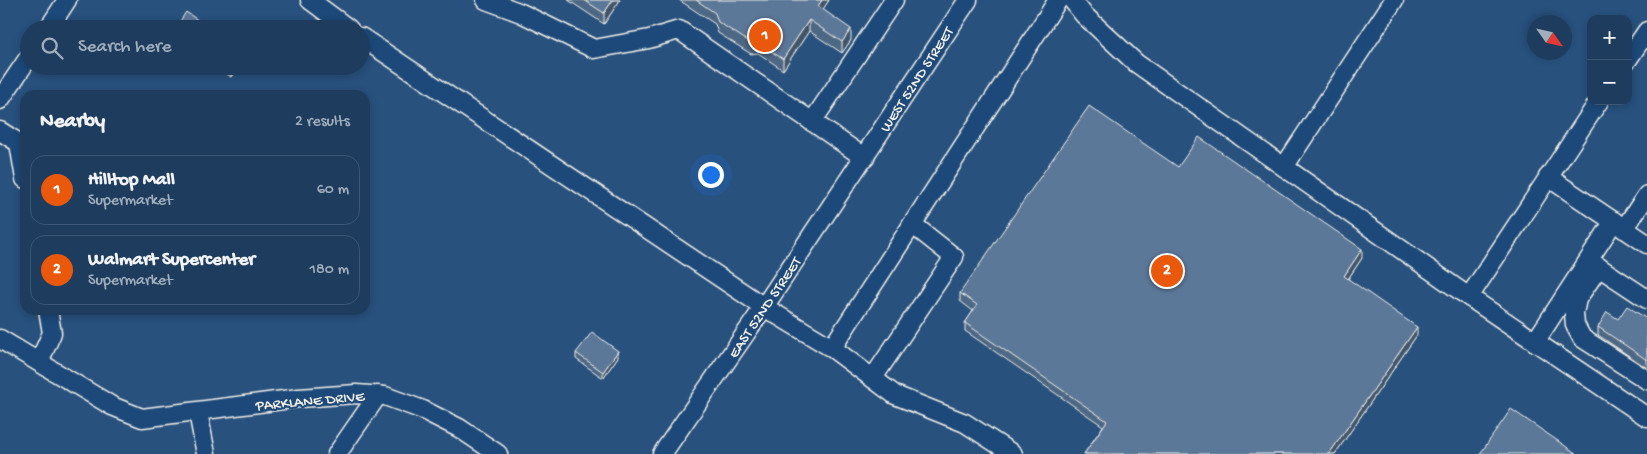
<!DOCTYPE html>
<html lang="en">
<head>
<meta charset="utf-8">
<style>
	body { margin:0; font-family:"Gochi Hand",sans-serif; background:#2b4867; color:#f1f3f6 }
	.controls { position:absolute; right:15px; top:15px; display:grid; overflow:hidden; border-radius:10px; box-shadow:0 2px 8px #0003 }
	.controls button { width:45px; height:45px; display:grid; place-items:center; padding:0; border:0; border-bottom:1px solid #3c5673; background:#1e3d5e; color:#f1f3f6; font:25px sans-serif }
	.compass { position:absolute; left:1527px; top:15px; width:45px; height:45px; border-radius:50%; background:#1e3d5e; box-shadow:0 2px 8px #0003; rotate:124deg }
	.you { position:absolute; left:710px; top:174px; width:18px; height:18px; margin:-12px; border:4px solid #fff; border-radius:50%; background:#1a73e8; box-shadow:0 0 0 8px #1a73e833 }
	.badge { display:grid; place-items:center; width:32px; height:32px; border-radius:50%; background:#ea580c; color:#fff; font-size:16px; font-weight:700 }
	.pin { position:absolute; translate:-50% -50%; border:2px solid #fff; box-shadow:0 1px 5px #0006 }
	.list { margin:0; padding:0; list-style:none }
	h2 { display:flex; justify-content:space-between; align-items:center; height:65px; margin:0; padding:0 20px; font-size:21px }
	h2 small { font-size:16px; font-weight:400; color:#a1aebc }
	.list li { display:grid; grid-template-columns:32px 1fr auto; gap:15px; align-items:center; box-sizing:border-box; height:70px; margin:0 10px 10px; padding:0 10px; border:1px solid #3c5673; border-radius:15px }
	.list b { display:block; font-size:19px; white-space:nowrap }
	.list p { margin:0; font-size:16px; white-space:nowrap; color:#a1aebc }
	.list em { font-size:16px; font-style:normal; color:#a1aebc }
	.icon { flex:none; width:28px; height:28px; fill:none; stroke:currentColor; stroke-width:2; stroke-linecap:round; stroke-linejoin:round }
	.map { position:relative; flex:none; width:1647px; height:454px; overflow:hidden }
	.search { position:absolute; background:#1e3d5e; box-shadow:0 2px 8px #0003; left:20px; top:20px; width:350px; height:55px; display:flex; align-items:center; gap:12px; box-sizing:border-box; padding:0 18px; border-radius:28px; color:#a1aebc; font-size:19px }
	.panel { position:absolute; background:#1e3d5e; box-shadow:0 2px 8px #0003; left:20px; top:90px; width:350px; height:225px; border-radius:15px }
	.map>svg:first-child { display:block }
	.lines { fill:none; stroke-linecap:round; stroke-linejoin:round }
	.minor-casing { stroke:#f4f1e8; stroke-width:21 }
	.minor { stroke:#1f4a7a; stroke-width:18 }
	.wall { fill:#4e6784; stroke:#f4f1e8 }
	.shaded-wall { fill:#40546b; stroke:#f4f1e8 }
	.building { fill:#5b7899; stroke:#f4f1e8 }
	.labels { text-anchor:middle; stroke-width:4; stroke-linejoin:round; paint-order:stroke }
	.street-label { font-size:15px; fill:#f4f1e8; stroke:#1f4a7a }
</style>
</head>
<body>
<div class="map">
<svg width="1647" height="454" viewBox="0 0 1647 454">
	<rect width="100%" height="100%" fill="#28517e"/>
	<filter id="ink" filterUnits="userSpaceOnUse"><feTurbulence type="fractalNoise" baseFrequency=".02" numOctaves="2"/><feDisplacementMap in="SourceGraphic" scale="10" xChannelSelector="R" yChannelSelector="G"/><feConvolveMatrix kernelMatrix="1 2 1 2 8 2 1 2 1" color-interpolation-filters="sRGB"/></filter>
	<g filter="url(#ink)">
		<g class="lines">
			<defs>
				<g id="minor">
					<path d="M 310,0 L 349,29"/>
					<path d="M 486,0 L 521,13 L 594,49 L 649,39 L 679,30 L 865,158"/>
					<path d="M 1072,0 L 1084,15 L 1136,63 L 1469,297 L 1647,417"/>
					<path d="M 48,29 L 67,0"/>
					<path d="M 361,37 L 764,307 L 832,348 L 895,395 L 965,423 L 1013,454"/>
					<path d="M 1628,59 L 1647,31"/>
					<path d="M 0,100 L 29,57"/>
					<path d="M 812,122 L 894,0"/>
					<path d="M 0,131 L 19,143 L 25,179"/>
					<path d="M 1284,167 L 1394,0"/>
					<path d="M 1548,177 L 1647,244"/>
					<path d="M 1624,229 L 1647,195"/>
					<path d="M 1591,262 L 1647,299"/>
					<path d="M 1599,267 L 1577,299 L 1574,313 L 1575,325 L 1582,338 L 1647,380"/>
					<path d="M 1469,297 L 1599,101"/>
					<path d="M 0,339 L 112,406 L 142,418 L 299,398 L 356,394 L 385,396 L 423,410 L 459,428 L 498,454"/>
					<path d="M 1535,342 L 1614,221"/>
					<path d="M 832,348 L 1058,0"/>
					<path d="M 39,362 L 52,333 L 48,310"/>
					<path d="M 873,378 L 954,257 L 912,224"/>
					<path d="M 198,412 L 206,454"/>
					<path d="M 337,454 L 378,395"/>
					<path d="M 662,454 L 764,307 L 968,0"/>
				</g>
			</defs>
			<use href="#minor" class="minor-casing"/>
			<use href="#minor" class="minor"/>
		</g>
		<g class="wall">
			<path d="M 568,0 L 620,0 L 604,24 Z"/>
			<path d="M 679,0 L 829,0 L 823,9 L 851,40 L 842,53 L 809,31 L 783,70 L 758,53 L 751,54 L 718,33 L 715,24 Z"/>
			<path d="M 215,66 L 238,66 L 231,77 Z"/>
			<path d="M 1178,167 L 1362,258 L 1348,279 L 1417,335 L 1335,454 L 1084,454 L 1103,426 L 965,331 L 965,323 L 973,311 L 960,301 L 960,293 Z"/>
			<path d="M 1618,319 L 1647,319 L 1647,368 L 1598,335 L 1598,327 Z"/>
			<path d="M 576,353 L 618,357 L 603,378 L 576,359 Z"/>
		</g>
		<g class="shaded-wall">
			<path d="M 613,0 L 620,0 L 604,24 L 604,13 Z"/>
			<path d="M 822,0 L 829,0 L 818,17 L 818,6 Z"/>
			<path d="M 809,20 L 809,31 L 783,70 L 783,59 Z"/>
			<path d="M 851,29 L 851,40 L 842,53 L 842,42 Z"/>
			<path d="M 232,66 L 238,66 L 231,77 L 231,69 Z"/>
			<path d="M 1362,249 L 1362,258 L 1344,285 L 1344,276 Z"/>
			<path d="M 1417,327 L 1417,335 L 1335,454 L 1329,454 Z"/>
			<path d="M 618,351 L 618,357 L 603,378 L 603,372 Z"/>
		</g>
		<g class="building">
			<path d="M 584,0 L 613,0 L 604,13 Z"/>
			<path d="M 696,0 L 822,0 L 818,6 L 851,29 L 842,42 L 809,20 L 783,59 L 758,43 L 751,43 L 718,22 L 715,13 Z"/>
			<path d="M 186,12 L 211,29 L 175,29 Z"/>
			<path d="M 1089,106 L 1178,167 L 1199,137 L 1362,249 L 1344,276 L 1417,327 L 1329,454 L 1084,454 L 1107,421 L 965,323 L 977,305 L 960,293 Z"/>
			<path d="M 1627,306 L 1647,319 L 1647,360 L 1598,327 L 1607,312 L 1618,319 Z"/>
			<path d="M 592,332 L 618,351 L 603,372 L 576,353 Z"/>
			<path d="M 1511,409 L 1577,454 L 1480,454 Z"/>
		</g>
	</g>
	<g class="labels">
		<g class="street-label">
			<text transform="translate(916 79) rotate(-57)" y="5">WEST 52ND STREET</text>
			<text transform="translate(764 307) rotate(-56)" y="5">EAST 52ND STREET</text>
			<text transform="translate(310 400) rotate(-5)" y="5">PARKLANE DRIVE</text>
		</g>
	</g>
</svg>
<div class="controls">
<button>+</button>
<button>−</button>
</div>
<svg class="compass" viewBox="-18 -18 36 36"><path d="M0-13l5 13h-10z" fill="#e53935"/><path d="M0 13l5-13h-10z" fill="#a1aebc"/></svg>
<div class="you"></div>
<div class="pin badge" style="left:765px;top:36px">1</div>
<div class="pin badge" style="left:1167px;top:271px">2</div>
<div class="search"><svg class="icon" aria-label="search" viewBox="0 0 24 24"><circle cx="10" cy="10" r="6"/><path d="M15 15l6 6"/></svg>Search here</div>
<section class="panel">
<h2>Nearby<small>2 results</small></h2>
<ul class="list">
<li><span class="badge">1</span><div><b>Hilltop Mall</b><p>Supermarket</p></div><em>60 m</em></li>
<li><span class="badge">2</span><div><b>Walmart Supercenter</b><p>Supermarket</p></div><em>180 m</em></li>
</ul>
</section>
</div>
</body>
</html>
